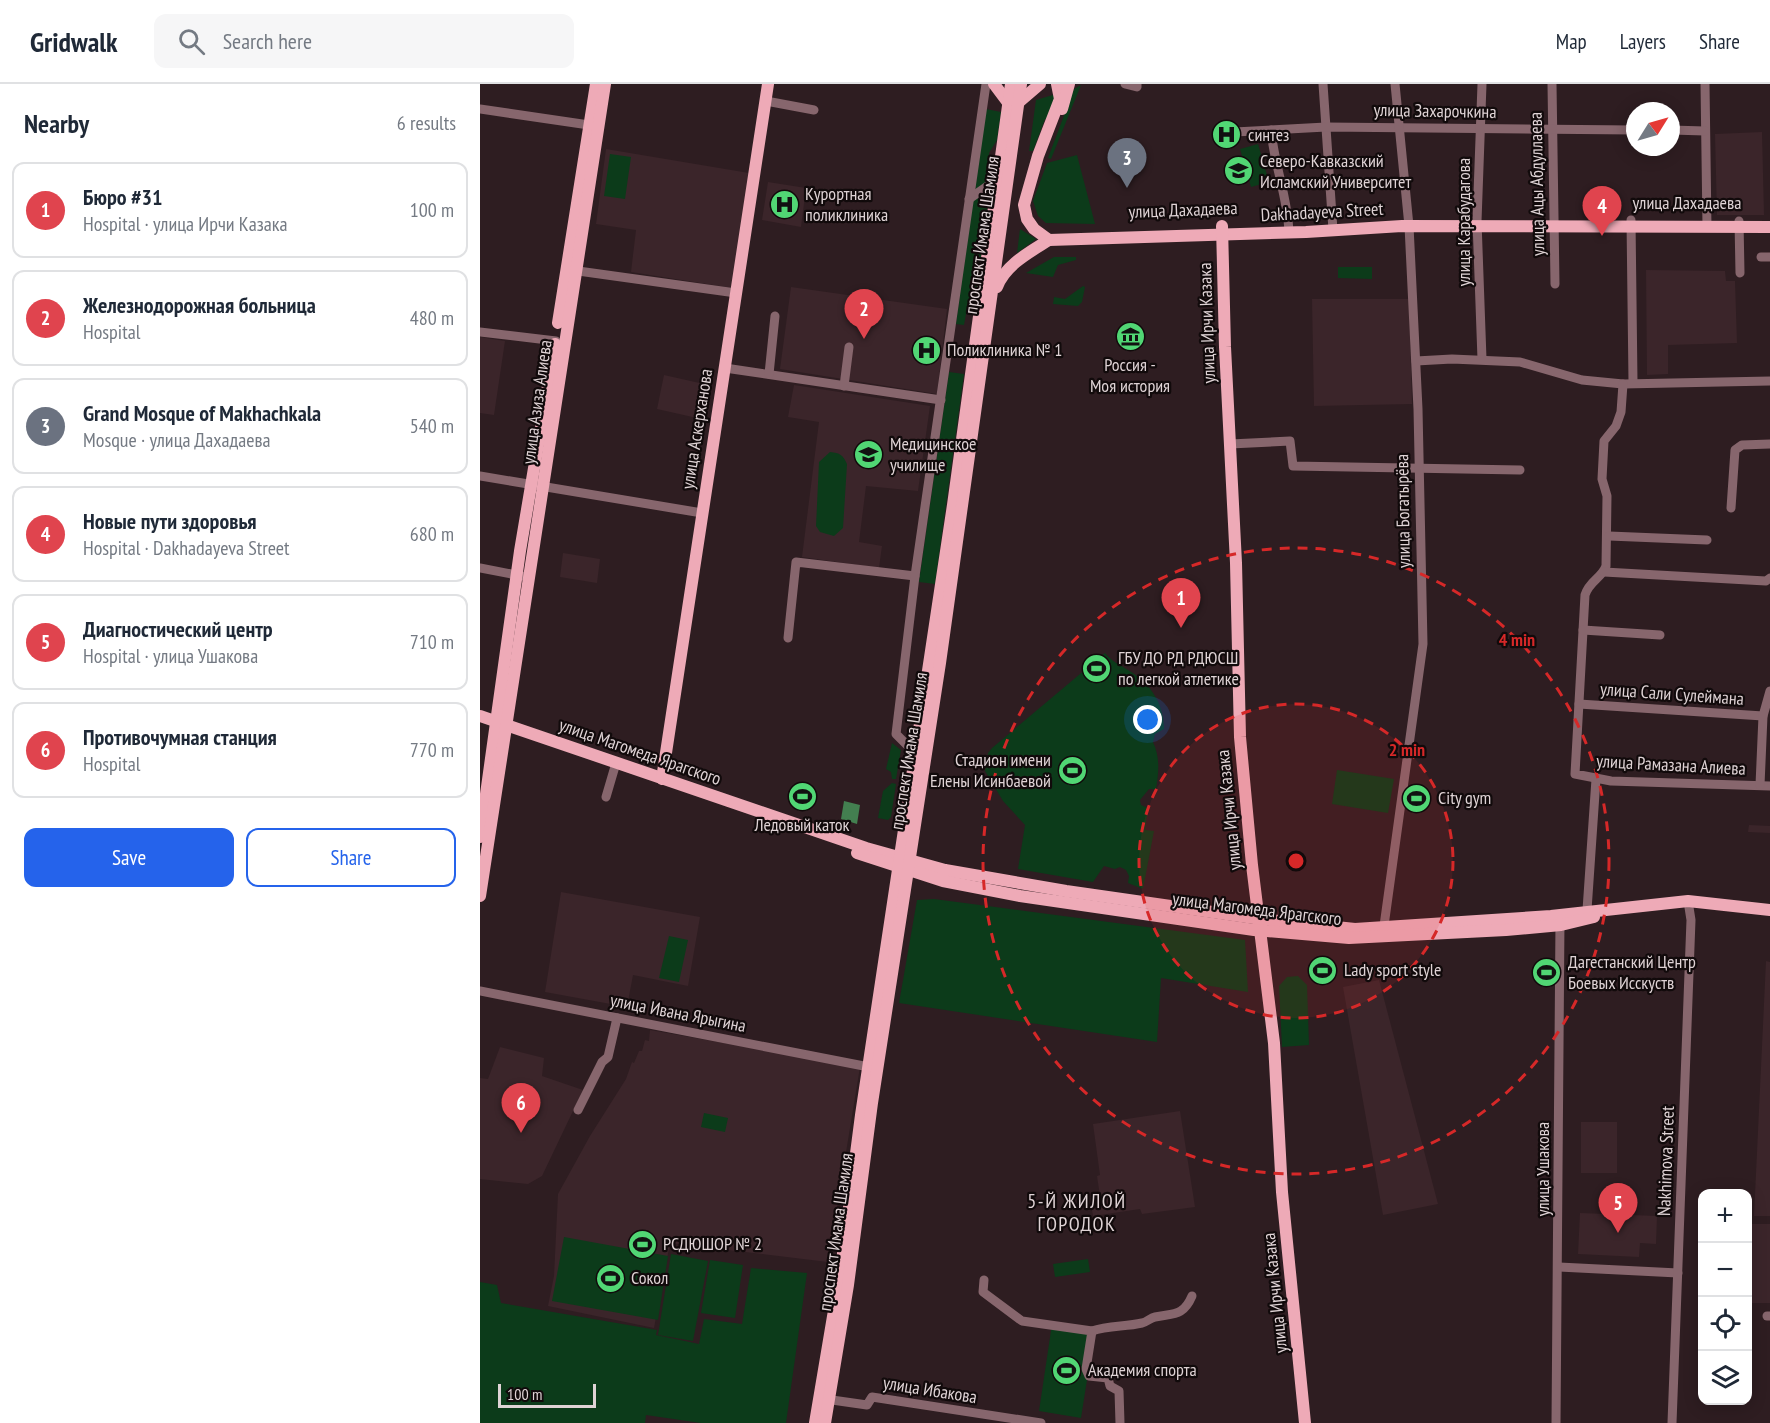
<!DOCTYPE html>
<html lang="en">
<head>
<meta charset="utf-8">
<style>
	body { margin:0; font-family:"PT Sans Narrow",sans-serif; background:#f6f6f7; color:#1f2937 }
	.controls { position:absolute; right:18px; bottom:18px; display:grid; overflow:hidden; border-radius:12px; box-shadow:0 3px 15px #0003 }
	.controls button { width:54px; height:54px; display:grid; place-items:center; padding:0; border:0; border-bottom:2px solid #e0e1e3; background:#fff; color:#1f2937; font:30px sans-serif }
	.compass { position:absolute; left:1146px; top:18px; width:54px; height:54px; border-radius:50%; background:#fff; box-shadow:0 3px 15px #0003; rotate:53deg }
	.scale { position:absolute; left:18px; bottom:15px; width:98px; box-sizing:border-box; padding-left:6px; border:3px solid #dfd3d5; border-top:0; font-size:16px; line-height:21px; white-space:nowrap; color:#dfd3d5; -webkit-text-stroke:4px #110a0b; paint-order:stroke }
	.you { position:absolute; left:668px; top:636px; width:21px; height:21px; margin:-15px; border:4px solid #fff; border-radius:50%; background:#1a73e8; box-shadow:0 0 0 9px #1a73e833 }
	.badge { display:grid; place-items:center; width:39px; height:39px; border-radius:50%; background:#2563eb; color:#fff; font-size:20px; font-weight:700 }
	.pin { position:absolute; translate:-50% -50px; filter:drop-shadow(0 2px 3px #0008) }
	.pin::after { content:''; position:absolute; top:32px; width:21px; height:18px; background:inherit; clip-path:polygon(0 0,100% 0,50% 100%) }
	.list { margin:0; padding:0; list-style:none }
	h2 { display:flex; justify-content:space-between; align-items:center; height:78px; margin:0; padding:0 24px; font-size:26px }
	h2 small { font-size:20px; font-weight:400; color:#747a83 }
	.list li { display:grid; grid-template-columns:39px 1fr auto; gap:18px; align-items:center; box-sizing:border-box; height:96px; margin:0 12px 12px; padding:0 12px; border:2px solid #e0e1e3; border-radius:12px }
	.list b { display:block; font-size:22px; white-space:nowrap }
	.list p { margin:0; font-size:20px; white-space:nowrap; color:#747a83 }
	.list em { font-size:20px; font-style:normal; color:#747a83 }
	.actions { display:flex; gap:12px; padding:18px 24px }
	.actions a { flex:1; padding:14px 0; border:2px solid #2563eb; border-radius:12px; text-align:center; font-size:21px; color:#2563eb }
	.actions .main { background:#2563eb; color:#fff }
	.icon { flex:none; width:33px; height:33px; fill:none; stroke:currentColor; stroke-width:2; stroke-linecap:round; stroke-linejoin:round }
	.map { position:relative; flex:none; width:1290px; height:1339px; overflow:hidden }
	header { display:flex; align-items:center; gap:36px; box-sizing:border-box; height:84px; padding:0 30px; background:#fff; border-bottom:2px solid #e0e1e3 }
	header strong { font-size:28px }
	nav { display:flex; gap:33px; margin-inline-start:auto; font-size:21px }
	.search { width:420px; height:54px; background:#f6f6f7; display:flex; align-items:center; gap:15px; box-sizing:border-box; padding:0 21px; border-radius:12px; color:#747a83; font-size:22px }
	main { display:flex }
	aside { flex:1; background:#fff }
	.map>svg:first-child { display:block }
	.built { fill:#3b252a }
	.green { fill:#0c3b1a }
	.water { fill:#437f50 }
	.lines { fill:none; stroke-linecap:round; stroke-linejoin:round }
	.minor { stroke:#87666d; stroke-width:9 }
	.major { stroke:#eeaab7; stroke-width:12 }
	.ring { fill:none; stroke:#d62828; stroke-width:3; stroke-dasharray:10 8 }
	.labels { text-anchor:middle; stroke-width:4.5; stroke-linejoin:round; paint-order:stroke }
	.street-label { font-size:18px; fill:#dfd3d5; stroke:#110a0b }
	.poi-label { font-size:18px; fill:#dfd3d5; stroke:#110a0b; text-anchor:start }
	.neighbourhood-label { font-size:20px; letter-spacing:1.5px; fill:#dfd3d5; stroke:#110a0b }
	.centre { fill:#d62828; stroke:#110a0b; stroke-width:3 }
	.ring-label { font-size:18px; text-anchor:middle; font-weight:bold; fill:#d62828; stroke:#110a0b; stroke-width:4.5; stroke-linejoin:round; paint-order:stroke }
</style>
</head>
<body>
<header>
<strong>Gridwalk</strong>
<div class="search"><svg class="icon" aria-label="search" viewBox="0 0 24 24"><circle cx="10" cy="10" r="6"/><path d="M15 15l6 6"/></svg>Search here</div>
<nav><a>Map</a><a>Layers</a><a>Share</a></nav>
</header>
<main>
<aside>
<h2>Nearby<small>6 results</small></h2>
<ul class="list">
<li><span class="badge" style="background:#e0444e">1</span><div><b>Бюро #31</b><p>Hospital · улица Ирчи Казака</p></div><em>100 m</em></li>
<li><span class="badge" style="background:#e0444e">2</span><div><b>Железнодорожная больница</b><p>Hospital</p></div><em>480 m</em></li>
<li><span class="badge" style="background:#6b7280">3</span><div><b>Grand Mosque of Makhachkala</b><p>Mosque · улица Дахадаева</p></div><em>540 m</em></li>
<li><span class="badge" style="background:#e0444e">4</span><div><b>Новые пути здоровья</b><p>Hospital · Dakhadayeva Street</p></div><em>680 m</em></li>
<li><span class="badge" style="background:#e0444e">5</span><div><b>Диагностический центр</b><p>Hospital · улица Ушакова</p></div><em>710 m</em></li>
<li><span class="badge" style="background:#e0444e">6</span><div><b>Противочумная станция</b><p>Hospital</p></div><em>770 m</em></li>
</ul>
<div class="actions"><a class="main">Save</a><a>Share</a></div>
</aside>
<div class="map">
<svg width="1290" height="1339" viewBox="0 0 1290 1339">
	<rect width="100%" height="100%" fill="#2e1d21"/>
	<g class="built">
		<path d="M 1282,48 L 1284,131 L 1237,131 L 1235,50 Z"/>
		<path d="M 126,65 L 269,89 L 252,204 L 151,188 L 156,146 L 116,140 Z"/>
		<path d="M 288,98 L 326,104 L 321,143 L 282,136 Z"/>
		<path d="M 1166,186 L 1245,187 L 1246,197 L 1255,197 L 1257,259 L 1188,261 L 1188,290 L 1167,291 Z"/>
		<path d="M 311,203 L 467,225 L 457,310 L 300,285 Z"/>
		<path d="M 832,215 L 929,215 L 932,320 L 834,322 Z"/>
		<path d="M 0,253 L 25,257 L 14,331 L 0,329 Z"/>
		<path d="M 184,291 L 224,300 L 217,334 L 177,325 Z"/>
		<path d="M 314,301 L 450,322 L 438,407 L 386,402 L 379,458 L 402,462 L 399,484 L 322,473 L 339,338 L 308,333 Z"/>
		<path d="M 83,469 L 120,475 L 117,499 L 80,493 Z"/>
		<path d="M 1269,741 L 1290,742 L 1290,749 L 1268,748 Z"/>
		<path d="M 81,808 L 220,833 L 208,902 L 153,891 L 147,923 L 65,908 Z"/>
		<path d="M 1286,877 L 1290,878 L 1290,1132 L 1274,1132 Z"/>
		<path d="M 899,896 L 958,1120 L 903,1131 L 863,903 Z"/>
		<path d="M 170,946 L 380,983 L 348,1178 L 190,1159 L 174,1244 L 68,1222 L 74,1192 L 78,1110 L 110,1052 L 146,995 L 152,978 L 154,979 L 159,967 L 162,967 L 165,956 L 169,957 Z"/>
		<path d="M 20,963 L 64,974 L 62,992 L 103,1006 L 62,1092 L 48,1100 L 0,1095 L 0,994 L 8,995 Z"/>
		<path d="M 700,1027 L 715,1123 L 662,1130 L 660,1125 L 613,1132 L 610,1114 L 620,1112 L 617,1092 L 620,1091 L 613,1040 Z"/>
		<rect x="1101" y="1038" width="36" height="51"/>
		<path d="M 1100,1129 L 1177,1132 L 1176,1160 L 1160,1159 L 1159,1173 L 1098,1170 Z"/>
		<rect x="1268" y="1140" width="22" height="79"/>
	</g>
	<g class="green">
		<path d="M 601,1 L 571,75 L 568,74 L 594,5 Z"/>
		<path d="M 576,10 L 570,35 L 565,35 L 553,67 L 549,67 L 556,16 Z"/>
		<path d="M 506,25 L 521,28 L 517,56 L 509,69 L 511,94 L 495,106 Z"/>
		<path d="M 778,60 L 789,98 L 771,103 L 760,65 Z"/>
		<path d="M 130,70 L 151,73 L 145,115 L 124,112 Z"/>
		<path d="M 597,71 L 615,140 L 566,139 L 558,132 L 553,117 L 567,79 Z"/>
		<path d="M 510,104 L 494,228 L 486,230 L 484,241 L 476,240 L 493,116 Z"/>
		<path d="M 540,145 L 556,155 L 537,169 Z"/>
		<path d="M 574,173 L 596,173 L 596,176 L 578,181 L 573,193 L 546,189 Z"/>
		<path d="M 858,183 L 892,183 L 892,195 L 858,194 Z"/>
		<path d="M 603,202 L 605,203 L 602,218 L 598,222 L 573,220 L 574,213 L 585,215 Z"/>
		<path d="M 469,288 L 484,290 L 455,500 L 439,498 Z"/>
		<path d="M 350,368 C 360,369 363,371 367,380 L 363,444 L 354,452 L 340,448 L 336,442 L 339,378 Z"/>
		<path d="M 625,569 C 632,578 639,580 648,586 C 670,599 684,619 684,645 L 675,650 L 673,658 C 680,673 679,687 676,705 L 669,705 L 660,716 L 661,721 L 668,724 L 665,746 L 674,747 L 663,805 L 648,799 L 649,792 L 646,786 L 640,783 L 635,785 L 624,782 L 613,798 L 538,785 L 545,741 L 523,717 L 505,687 L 508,669 L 512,664 Z"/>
		<path d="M 412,659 L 421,666 L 416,695 L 412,695 L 411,688 L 406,685 Z"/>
		<path d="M 857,686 L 914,695 L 908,729 L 852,720 Z"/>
		<path d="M 412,699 L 416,700 L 411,733 L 408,736 L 398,734 L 403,707 Z"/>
		<path d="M 454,815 L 765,856 L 768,908 L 681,894 L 677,958 L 419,919 L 437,816 Z"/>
		<path d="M 189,852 L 208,856 L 199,898 L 179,894 Z"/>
		<path d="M 818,892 L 827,901 L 829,961 L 802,963 L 799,902 L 807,893 Z"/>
		<path d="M 224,1029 L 248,1034 L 245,1048 L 221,1043 Z"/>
		<path d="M 84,1153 L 188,1172 L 178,1236 L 72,1217 Z"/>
		<path d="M 191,1170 L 228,1177 L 213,1257 L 178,1251 Z"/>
		<path d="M 608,1175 L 610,1188 L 575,1193 L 573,1180 Z"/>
		<path d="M 230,1176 L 263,1181 L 255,1234 L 221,1229 Z"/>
		<path d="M 271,1184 L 327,1189 L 306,1339 L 221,1339 L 166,1331 L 165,1339 L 0,1339 L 0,1198 L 17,1201 L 21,1219 L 177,1246 L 176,1251 L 219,1260 L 224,1235 L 262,1240 Z"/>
		<path d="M 572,1240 L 615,1245 L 601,1334 L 559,1327 Z"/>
	</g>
	<path class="water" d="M 364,717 L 380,721 L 377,740 L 361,735 Z"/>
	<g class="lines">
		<g class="minor">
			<path d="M 645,0 L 657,3 L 657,0"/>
			<path d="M 843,0 L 853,146"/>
			<path d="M 1072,0 L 1075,200"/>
			<path d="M 1225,0 L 1227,143"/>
			<path d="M 286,17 L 334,26"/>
			<path d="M 0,25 L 109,41"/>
			<path d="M 791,46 C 794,81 808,113 809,149"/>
			<path d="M 1191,46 L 1225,47"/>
			<path d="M 755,48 L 846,43 L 1155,46"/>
			<path d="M 489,115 L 519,94"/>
			<path d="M 1151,136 L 1153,298"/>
			<path d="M 1259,137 L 1260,189"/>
			<path d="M 1281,173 L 1290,173"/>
			<path d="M 91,186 L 256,209"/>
			<path d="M 0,248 L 76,257"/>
			<path d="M 1002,275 L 997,137 L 1002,0"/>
			<path d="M 936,277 L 972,275 L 1040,278 L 1102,296 L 1143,300 L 1290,297"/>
			<path d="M 245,284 L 461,316"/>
			<path d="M 289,290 L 295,232"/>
			<path d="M 1143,300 L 1141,328 L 1136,342 L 1124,357 L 1122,395 L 1127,412 L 1126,482 C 1122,494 1109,497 1105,511 L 1095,690 L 1131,697 L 1290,702"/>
			<path d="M 364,302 L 369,263"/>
			<path d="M 750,360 L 810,357 L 813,382 L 1040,386"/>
			<path d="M 0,392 L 222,429"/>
			<path d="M 1251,424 L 1255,366 L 1262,361 L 1290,360"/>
			<path d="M 1129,452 L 1227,456"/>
			<path d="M 0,484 L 42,492"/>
			<path d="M 1124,488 L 1286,497 L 1290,494"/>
			<path d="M 1103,546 L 1180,551"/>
			<path d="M 308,554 L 316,478 L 435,492"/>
			<path d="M 1099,620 L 1283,632"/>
			<path d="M 436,670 L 416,650 L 435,492 L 506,0"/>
			<path d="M 1280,701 L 1283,632 L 1290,607"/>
			<path d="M 126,713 L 136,679"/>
			<path d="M 1110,833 L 1107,826 L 1116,695"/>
			<path d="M 903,849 L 943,560 L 938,325 L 929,142 L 915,0"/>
			<path d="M 0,907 L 389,983"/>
			<path d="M 98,1026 L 122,978 L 128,973 L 137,934"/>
			<path d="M 1079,1183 L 1198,1189"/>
			<path d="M 504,1196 L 503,1208 L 542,1237 L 612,1247 L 606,1285 L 609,1292 L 628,1294 L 630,1302 L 639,1307 L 640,1339"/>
			<path d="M 1287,1232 L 1290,1232"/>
			<path d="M 612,1247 C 628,1241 645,1243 662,1239 C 667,1238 670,1234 675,1233 C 693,1229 703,1233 712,1212"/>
			<path d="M 345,1315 L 387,1321 L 392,1313 L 561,1339"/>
			<path d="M 1076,1339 L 1080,836"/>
			<path d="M 1192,1339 L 1211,836 L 1208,817"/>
		</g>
		<g class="major">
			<path d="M 514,0 L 529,20"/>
			<path d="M 577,0 L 580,15 L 558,72 L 544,121 L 547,135 L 554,145 L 569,156 L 826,148 L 922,142 L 1290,143"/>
			<path d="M 539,18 L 560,0"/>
			<path d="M 582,25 L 589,0"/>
			<path d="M 742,142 L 745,263 L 756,479 L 760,653 L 772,781 L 794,959 L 802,1108 L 825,1339"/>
			<path d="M 517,203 C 525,181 550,168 569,156"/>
			<path d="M 78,239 L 116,0"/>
			<path d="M 0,632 L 386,764 L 465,786 L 586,807 L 781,835 L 875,845 L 1071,832 L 1208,817 L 1290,826"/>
			<path d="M 182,695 L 288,0"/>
			<path d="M 0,753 L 40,467 L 75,260"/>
			<path d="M 377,769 L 463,797 L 540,812 L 774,846 L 869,854 L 1026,846 L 1081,841 L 1114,833"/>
			<path d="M 0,812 L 125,0"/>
			<path d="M 335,1339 L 361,1185 L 381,1031 L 473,421 L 531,0"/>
			<path d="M 345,1339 L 368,1201 L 392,1019 L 460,579 L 541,0"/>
		</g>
	</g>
	<circle cx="816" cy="777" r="157" fill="#d62828" fill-opacity=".12"/>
	<g class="ring">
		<circle cx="816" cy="777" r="157"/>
		<circle cx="816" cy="777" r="313"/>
	</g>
	<defs>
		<symbol id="hospital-disc" viewBox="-11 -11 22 22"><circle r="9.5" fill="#51d674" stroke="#110a0b"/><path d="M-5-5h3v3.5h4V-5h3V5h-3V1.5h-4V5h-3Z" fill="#111"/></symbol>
		<symbol id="university-disc" viewBox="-11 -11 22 22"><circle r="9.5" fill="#51d674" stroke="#110a0b"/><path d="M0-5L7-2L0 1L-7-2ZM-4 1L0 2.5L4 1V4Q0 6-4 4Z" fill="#111"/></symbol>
		<symbol id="museum-disc" viewBox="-11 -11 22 22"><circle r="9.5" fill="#51d674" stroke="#110a0b"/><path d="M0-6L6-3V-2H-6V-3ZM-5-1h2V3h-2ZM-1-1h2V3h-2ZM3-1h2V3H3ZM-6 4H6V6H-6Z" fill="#111"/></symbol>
		<symbol id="stadium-disc" viewBox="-11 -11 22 22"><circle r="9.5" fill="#51d674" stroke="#110a0b"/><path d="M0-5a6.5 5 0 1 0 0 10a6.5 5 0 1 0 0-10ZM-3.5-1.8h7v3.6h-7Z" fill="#111"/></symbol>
	</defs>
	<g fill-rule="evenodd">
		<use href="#hospital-disc" x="730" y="34" width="33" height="33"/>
		<use href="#university-disc" x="742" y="70" width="33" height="33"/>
		<use href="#hospital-disc" x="288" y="104" width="33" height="33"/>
		<use href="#museum-disc" x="634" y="236" width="33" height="33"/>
		<use href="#hospital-disc" x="430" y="250" width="33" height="33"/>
		<use href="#university-disc" x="372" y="354" width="33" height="33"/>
		<use href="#stadium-disc" x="600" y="568" width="33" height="33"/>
		<use href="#stadium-disc" x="576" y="670" width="33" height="33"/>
		<use href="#stadium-disc" x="306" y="696" width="33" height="33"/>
		<use href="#stadium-disc" x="920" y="698" width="33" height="33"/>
		<use href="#stadium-disc" x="826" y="870" width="33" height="33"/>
		<use href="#stadium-disc" x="1050" y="872" width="33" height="33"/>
		<use href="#stadium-disc" x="146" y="1144" width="33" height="33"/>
		<use href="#stadium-disc" x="114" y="1178" width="33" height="33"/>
		<use href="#stadium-disc" x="570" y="1270" width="33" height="33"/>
	</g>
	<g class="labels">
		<g class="street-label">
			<text transform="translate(955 27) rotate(1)" y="6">улица Захарочкина</text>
			<text transform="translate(1057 100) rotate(-91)" y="6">улица Ацы Абдуллаева</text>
			<text x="1207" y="125">улица Дахадаева</text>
			<text transform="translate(703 126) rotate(-2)" y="6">улица Дахадаева</text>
			<text transform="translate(842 128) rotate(-3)" y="6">Dakhadayeva Street</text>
			<text transform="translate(984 138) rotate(-90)" y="6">улица Карабудагова</text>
			<text transform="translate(502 151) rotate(-82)" y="6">проспект Имама Шамиля</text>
			<text transform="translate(727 239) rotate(-92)" y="6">улица Ирчи Казака</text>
			<text transform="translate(57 318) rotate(-82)" y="6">улица Азиза Алиева</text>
			<text transform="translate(217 345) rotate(-81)" y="6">улица Аскерханова</text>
			<text transform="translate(923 427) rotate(-91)" y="6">улица Богатырёва</text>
			<text transform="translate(1192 610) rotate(4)" y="6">улица Сали Сулеймана</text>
			<text transform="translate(429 667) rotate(-81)" y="6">проспект Имама Шамиля</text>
			<text transform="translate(160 668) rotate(19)" y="6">улица Магомеда Ярагского</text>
			<text transform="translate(1191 681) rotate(3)" y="6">улица Рамазана Алиева</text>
			<text transform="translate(749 726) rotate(-96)" y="6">улица Ирчи Казака</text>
			<text transform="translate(777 825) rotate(7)" y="6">улица Магомеда Ярагского</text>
			<text transform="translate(198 929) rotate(11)" y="6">улица Ивана Ярыгина</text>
			<text transform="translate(1186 1077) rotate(-88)" y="6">Nakhimova Street</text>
			<text transform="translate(1063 1085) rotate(-90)" y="6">улица Ушакова</text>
			<text transform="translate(356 1148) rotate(-82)" y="6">проспект Имама Шамиля</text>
			<text transform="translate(795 1209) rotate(-96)" y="6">улица Ирчи Казака</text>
			<text transform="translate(450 1306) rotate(9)" y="6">улица Ибакова</text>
		</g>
		<g class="poi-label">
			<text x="768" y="57">синтез</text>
			<text x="780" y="83">Северо-Кавказский<tspan x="780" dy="21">Исламский Университет</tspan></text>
			<text x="325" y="116">Курортная<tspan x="325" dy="21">поликлиника</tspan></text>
			<text x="467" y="272">Поликлиника № 1</text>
			<text x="650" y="287" text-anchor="middle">Россия -<tspan x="650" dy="21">Моя история</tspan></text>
			<text x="410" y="366">Медицинское<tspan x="410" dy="21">училище</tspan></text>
			<text x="638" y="580">ГБУ ДО РД РДЮСШ<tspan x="638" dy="21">по легкой атлетике</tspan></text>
			<text x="571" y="682" text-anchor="end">Стадион имени<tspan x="571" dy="21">Елены Исинбаевой</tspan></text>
			<text x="958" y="720">City gym</text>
			<text x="322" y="747" text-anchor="middle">Ледовый каток</text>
			<text x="1088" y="884">Дагестанский Центр<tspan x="1088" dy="21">Боевых Исскуств</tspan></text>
			<text x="864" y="892">Lady sport style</text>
			<text x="183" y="1166">РСДЮШОР № 2</text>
			<text x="151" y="1200">Сокол</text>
			<text x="608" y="1292">Академия спорта</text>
		</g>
		<g class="neighbourhood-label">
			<text x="597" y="1124">5-Й ЖИЛОЙ<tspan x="597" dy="23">ГОРОДОК</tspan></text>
		</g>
	</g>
	<circle cx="816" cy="777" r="9" class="centre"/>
	<g class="ring-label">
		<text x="1037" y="562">4 min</text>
		<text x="927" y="672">2 min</text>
	</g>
</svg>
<div class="controls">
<button>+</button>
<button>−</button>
<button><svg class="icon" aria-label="locate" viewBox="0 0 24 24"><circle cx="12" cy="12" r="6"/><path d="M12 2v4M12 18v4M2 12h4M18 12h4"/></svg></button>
<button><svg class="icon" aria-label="layers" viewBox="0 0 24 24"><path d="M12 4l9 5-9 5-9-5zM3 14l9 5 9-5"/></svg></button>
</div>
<svg class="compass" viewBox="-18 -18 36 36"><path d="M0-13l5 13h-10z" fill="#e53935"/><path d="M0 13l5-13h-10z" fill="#747a83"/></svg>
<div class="scale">100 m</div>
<div class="you"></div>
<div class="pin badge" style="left:701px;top:544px;background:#e0444e">1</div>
<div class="pin badge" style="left:384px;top:255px;background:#e0444e">2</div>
<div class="pin badge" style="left:647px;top:104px;background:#6b7280">3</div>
<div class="pin badge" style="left:1122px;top:152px;background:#e0444e">4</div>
<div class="pin badge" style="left:1138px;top:1149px;background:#e0444e">5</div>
<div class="pin badge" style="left:41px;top:1049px;background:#e0444e">6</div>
</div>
</main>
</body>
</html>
